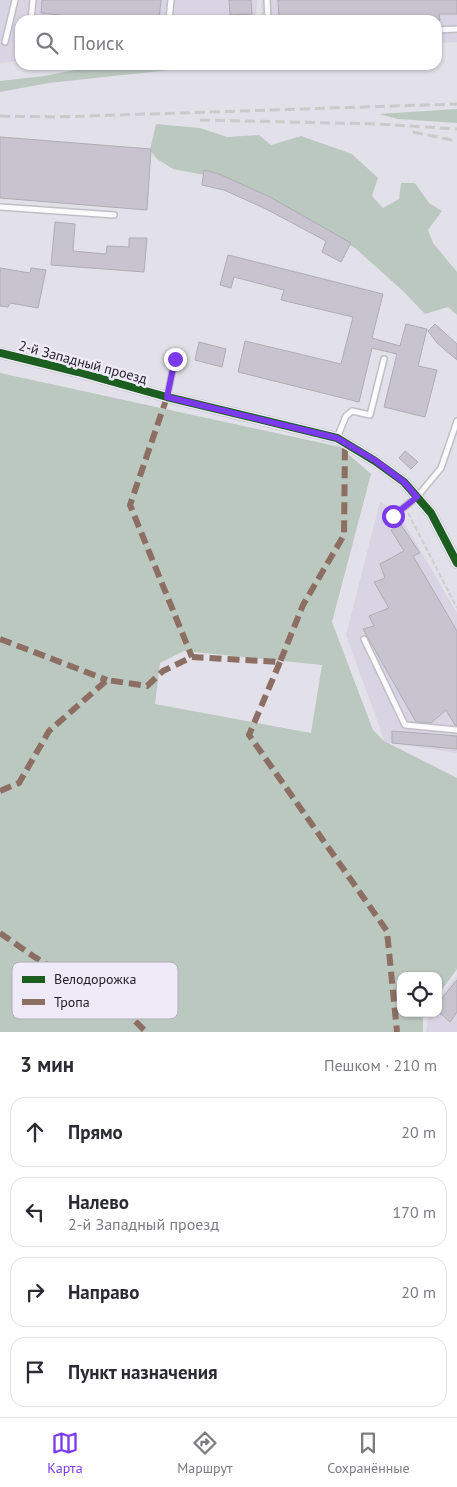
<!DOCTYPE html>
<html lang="ru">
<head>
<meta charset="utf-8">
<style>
	body { margin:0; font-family:"PT Sans",sans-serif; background:#f2f2f3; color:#2b2b33 }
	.controls { position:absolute; right:15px; bottom:15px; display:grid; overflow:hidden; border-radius:10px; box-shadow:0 1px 4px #0004 }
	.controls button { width:45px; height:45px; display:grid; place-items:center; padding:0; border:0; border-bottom:1px solid #e1e1e2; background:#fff; color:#2b2b33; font:25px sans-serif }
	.stop { position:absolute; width:15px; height:15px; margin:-11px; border:4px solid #7c3aed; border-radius:50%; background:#fff }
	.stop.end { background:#7c3aed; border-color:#fff; box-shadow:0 1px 5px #0008 }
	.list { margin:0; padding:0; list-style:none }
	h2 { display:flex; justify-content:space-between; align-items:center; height:65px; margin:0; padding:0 20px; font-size:21px }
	h2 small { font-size:16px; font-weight:400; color:#7c7c81 }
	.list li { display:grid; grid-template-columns:32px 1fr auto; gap:15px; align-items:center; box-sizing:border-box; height:70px; margin:0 10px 10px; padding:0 10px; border:1px solid #e1e1e2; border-radius:15px }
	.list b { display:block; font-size:19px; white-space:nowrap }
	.list p { margin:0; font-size:16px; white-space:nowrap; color:#7c7c81 }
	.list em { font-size:16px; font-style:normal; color:#7c7c81 }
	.icon { flex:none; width:28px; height:28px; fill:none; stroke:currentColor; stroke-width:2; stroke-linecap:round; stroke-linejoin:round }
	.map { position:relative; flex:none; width:457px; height:1032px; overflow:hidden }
	.search { position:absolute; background:#fff; box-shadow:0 1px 4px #0004; left:15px; right:15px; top:15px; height:55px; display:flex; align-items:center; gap:12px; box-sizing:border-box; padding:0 18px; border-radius:15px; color:#7c7c81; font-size:19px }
	.sheet { height:385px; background:#fff }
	nav { display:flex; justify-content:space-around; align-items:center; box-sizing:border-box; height:70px; border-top:1px solid #e1e1e2; background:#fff; font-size:14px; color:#7c7c81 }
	nav a { display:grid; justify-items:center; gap:2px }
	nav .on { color:#7c3aed }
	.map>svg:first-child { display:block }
	.built { fill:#d8d4e3 }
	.green { fill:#bbc8c0; fill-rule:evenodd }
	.building { fill:#c8c4cf; stroke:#aeadb3 }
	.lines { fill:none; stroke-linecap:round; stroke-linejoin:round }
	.service-casing { stroke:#c0bfc5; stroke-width:8 }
	.minor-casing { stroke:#c0bfc5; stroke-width:12 }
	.path { stroke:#cecdcf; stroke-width:2; stroke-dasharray:5 2.5; stroke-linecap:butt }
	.service { stroke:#fbfafc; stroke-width:5 }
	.minor { stroke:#fbfafc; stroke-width:10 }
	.rail { stroke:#cacacc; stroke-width:3; stroke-dasharray:10 5; stroke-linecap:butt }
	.quiet { stroke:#8d6e63; stroke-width:6; stroke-dasharray:12 6; stroke-linecap:butt }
	.cycleway-casing { stroke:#eeeaf8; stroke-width:11 }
	.cycleway { stroke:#1b5e20; stroke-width:8 }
	.route { stroke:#7c3aed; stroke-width:6 }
	.labels { text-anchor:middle; stroke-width:5; stroke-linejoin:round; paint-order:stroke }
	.street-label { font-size:14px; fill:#201f24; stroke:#eeeaf8 }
	.key { fill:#eeeaf8; stroke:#b0adb8; stroke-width:1 }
	.key-label { font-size:14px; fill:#201f24 }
</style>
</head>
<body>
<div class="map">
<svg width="457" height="1032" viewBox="0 0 457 1032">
	<rect width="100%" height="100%" fill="#e2e0e8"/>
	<g class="built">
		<path d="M 0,0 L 257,0 L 256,20 L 20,20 L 20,61 L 0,63 Z"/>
		<path d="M 262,0 L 457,0 L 457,42 L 437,43 L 437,20 L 261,20 Z"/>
		<path d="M 380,502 L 397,511 L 457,613 L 457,753 L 385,742 L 346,635 Z"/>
		<path d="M 457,976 L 457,1032 L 426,1032 L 429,1013 L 438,1013 L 438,1000 Z"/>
	</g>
	<g class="green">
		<path d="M 102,65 L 216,65 L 49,83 L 0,92 L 0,81 L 44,76 Z"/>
		<path d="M 457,109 L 457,123 L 398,119 L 379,114 Z"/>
		<path d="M 156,124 L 200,128 L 227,137 L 259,135 L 271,145 L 301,136 L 352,154 L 378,178 L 372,196 L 383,208 L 399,199 L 401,183 L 415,183 L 429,203 L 442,211 L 428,230 L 433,243 L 457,272 L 457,315 L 448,307 L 425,314 L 403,291 L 355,248 L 324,230 L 215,177 L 173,169 L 157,159 L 150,150 Z"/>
		<path d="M 0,373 L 340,447 L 371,474 L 332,622 L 373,730 L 384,741 L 457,778 L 457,969 L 438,995 L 438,976 L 401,976 L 401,1013 L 425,1013 L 423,1015 L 423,1032 L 0,1032 ZM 184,651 L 322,665 L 311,733 L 155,704 L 160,663 Z"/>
	</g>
	<g class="building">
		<path d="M 42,0 L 161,0 L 159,20 L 104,20 L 41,13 Z"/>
		<path d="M 229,0 L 251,0 L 252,14 L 230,15 Z"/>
		<path d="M 278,0 L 457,0 L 457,14 L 439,14 L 440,20 L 279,19 Z"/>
		<path d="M 0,137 L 151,149 L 147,210 L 0,198 Z"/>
		<path d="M 204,170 L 219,174 L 270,197 L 351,243 L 341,262 L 322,252 L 326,241 L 266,209 L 224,190 L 202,185 Z"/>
		<path d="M 55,222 L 75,224 L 73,251 L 106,254 L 107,246 L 129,247 L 129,238 L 147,238 L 144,272 L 51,265 Z"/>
		<path d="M 228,255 L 383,294 L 372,338 L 400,346 L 406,324 L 427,329 L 418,366 L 437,370 L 425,417 L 384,407 L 397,354 L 372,348 L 359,402 L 238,372 L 245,341 L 341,364 L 353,317 L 281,300 L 284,290 L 234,277 L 231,288 L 220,285 Z"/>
		<path d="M 0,268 L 30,273 L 31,268 L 46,270 L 38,308 L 10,303 L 8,307 L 0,306 Z"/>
		<path d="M 435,324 L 457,344 L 457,360 L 437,343 L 428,331 Z"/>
		<path d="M 199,342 L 226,349 L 222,367 L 195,360 Z"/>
		<path d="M 405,451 L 418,462 L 411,469 L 399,458 Z"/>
		<path d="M 401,525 L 420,553 L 413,556 L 457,631 L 457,726 L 455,725 L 446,710 L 431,723 L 416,722 L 363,629 L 374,626 L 369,616 L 389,608 L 374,582 L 385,578 L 380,564 L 404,551 L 391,530 Z"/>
		<path d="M 392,731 L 457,736 L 457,749 L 392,743 Z"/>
		<path d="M 457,980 L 457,1012 L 450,1022 L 438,1011 L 438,1003 Z"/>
	</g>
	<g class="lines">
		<defs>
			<g id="service">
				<path d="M 267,0 L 268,20"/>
				<path d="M 31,20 L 33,0"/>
				<path d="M 169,20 L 171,0"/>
				<path d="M 437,30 L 457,29"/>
				<path d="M 5,42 L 15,0"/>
				<path d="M 0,207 L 114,215"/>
				<path d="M 167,397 L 175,359"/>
				<path d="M 337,438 L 346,416 L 352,411 L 370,415 L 384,359"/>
				<path d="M 393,516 L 417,497 L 441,468 L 457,421"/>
				<path d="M 364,639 L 405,725 L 457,730"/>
			</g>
			<path id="minor" d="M 0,353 L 78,372 L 167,397 L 337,438 L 375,461 L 404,482 L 431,513 L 457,563"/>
		</defs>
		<use href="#service" class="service-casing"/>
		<use href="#minor" class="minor-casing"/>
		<path class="path" d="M 408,513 L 457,608"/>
		<use href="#service" class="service"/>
		<use href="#minor" class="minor"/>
		<g class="rail">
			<path d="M 0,116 L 56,117 L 457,104"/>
			<path d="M 200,120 L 378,124 L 457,129"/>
			<path d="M 413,132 L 457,141"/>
		</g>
		<g class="quiet">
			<path d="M 167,397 L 130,505 L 192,657"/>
			<path d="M 0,639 L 107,680"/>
			<path d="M 280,662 L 249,735 L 387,931 L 397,1032"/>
			<path d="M 0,791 L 19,783 L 49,731 L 107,680 L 147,686 L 163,671 L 192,657 L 280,662 L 303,605 L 344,535 L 345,443"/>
			<path d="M 0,933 L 33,956 L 130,1016 L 146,1032"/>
		</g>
		<defs>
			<path id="cycleway" d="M 0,353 L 78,372 L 167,397 L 337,438 L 375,461 L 404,482 L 431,513 L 457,563"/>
		</defs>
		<use href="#cycleway" class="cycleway-casing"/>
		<use href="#cycleway" class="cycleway"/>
	</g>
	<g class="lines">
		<path class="route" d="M 175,359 L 167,397 L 337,438 L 376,461 L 404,482 L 417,497 L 393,516"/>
	</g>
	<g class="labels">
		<g class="street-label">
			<text transform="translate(83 362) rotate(15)" y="5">2-й Западный проезд</text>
		</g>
	</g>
	<rect x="12" y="962" width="166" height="57" rx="8" class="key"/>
	<rect x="22" y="976" width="23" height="7" fill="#1b5e20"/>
	<rect x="22" y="999" width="23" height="6" fill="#8d6e63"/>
	<g class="key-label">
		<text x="54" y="984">Велодорожка</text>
		<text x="54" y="1007">Тропа</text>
	</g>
</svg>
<div class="controls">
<button><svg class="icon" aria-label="locate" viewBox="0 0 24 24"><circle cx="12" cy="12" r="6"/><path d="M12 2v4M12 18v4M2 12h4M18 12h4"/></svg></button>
</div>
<div class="stop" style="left:393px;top:516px"></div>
<div class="stop end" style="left:175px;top:359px"></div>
<div class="search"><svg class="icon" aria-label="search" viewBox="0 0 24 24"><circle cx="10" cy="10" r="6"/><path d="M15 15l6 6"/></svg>Поиск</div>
</div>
<section class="sheet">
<h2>3 мин<small>Пешком · 210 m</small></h2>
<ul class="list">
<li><svg class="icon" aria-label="ahead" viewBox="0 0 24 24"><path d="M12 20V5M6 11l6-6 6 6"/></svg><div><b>Прямо</b></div><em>20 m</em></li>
<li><svg class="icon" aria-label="left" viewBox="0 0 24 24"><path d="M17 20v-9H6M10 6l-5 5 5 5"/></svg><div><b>Налево</b><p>2-й Западный проезд</p></div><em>170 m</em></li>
<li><svg class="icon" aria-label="right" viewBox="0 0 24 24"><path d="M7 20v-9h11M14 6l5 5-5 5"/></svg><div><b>Направо</b></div><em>20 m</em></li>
<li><svg class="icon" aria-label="arrive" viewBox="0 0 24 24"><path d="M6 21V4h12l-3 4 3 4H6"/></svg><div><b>Пункт назначения</b></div></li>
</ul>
</section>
<nav>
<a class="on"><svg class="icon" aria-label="map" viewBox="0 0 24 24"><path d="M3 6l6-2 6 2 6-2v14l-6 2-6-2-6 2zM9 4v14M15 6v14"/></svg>Карта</a>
<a><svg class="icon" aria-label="directions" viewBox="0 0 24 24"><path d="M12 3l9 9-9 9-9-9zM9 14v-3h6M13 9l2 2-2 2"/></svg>Маршрут</a>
<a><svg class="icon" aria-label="saved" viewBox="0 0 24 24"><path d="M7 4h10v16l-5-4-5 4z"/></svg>Сохранённые</a>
</nav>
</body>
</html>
